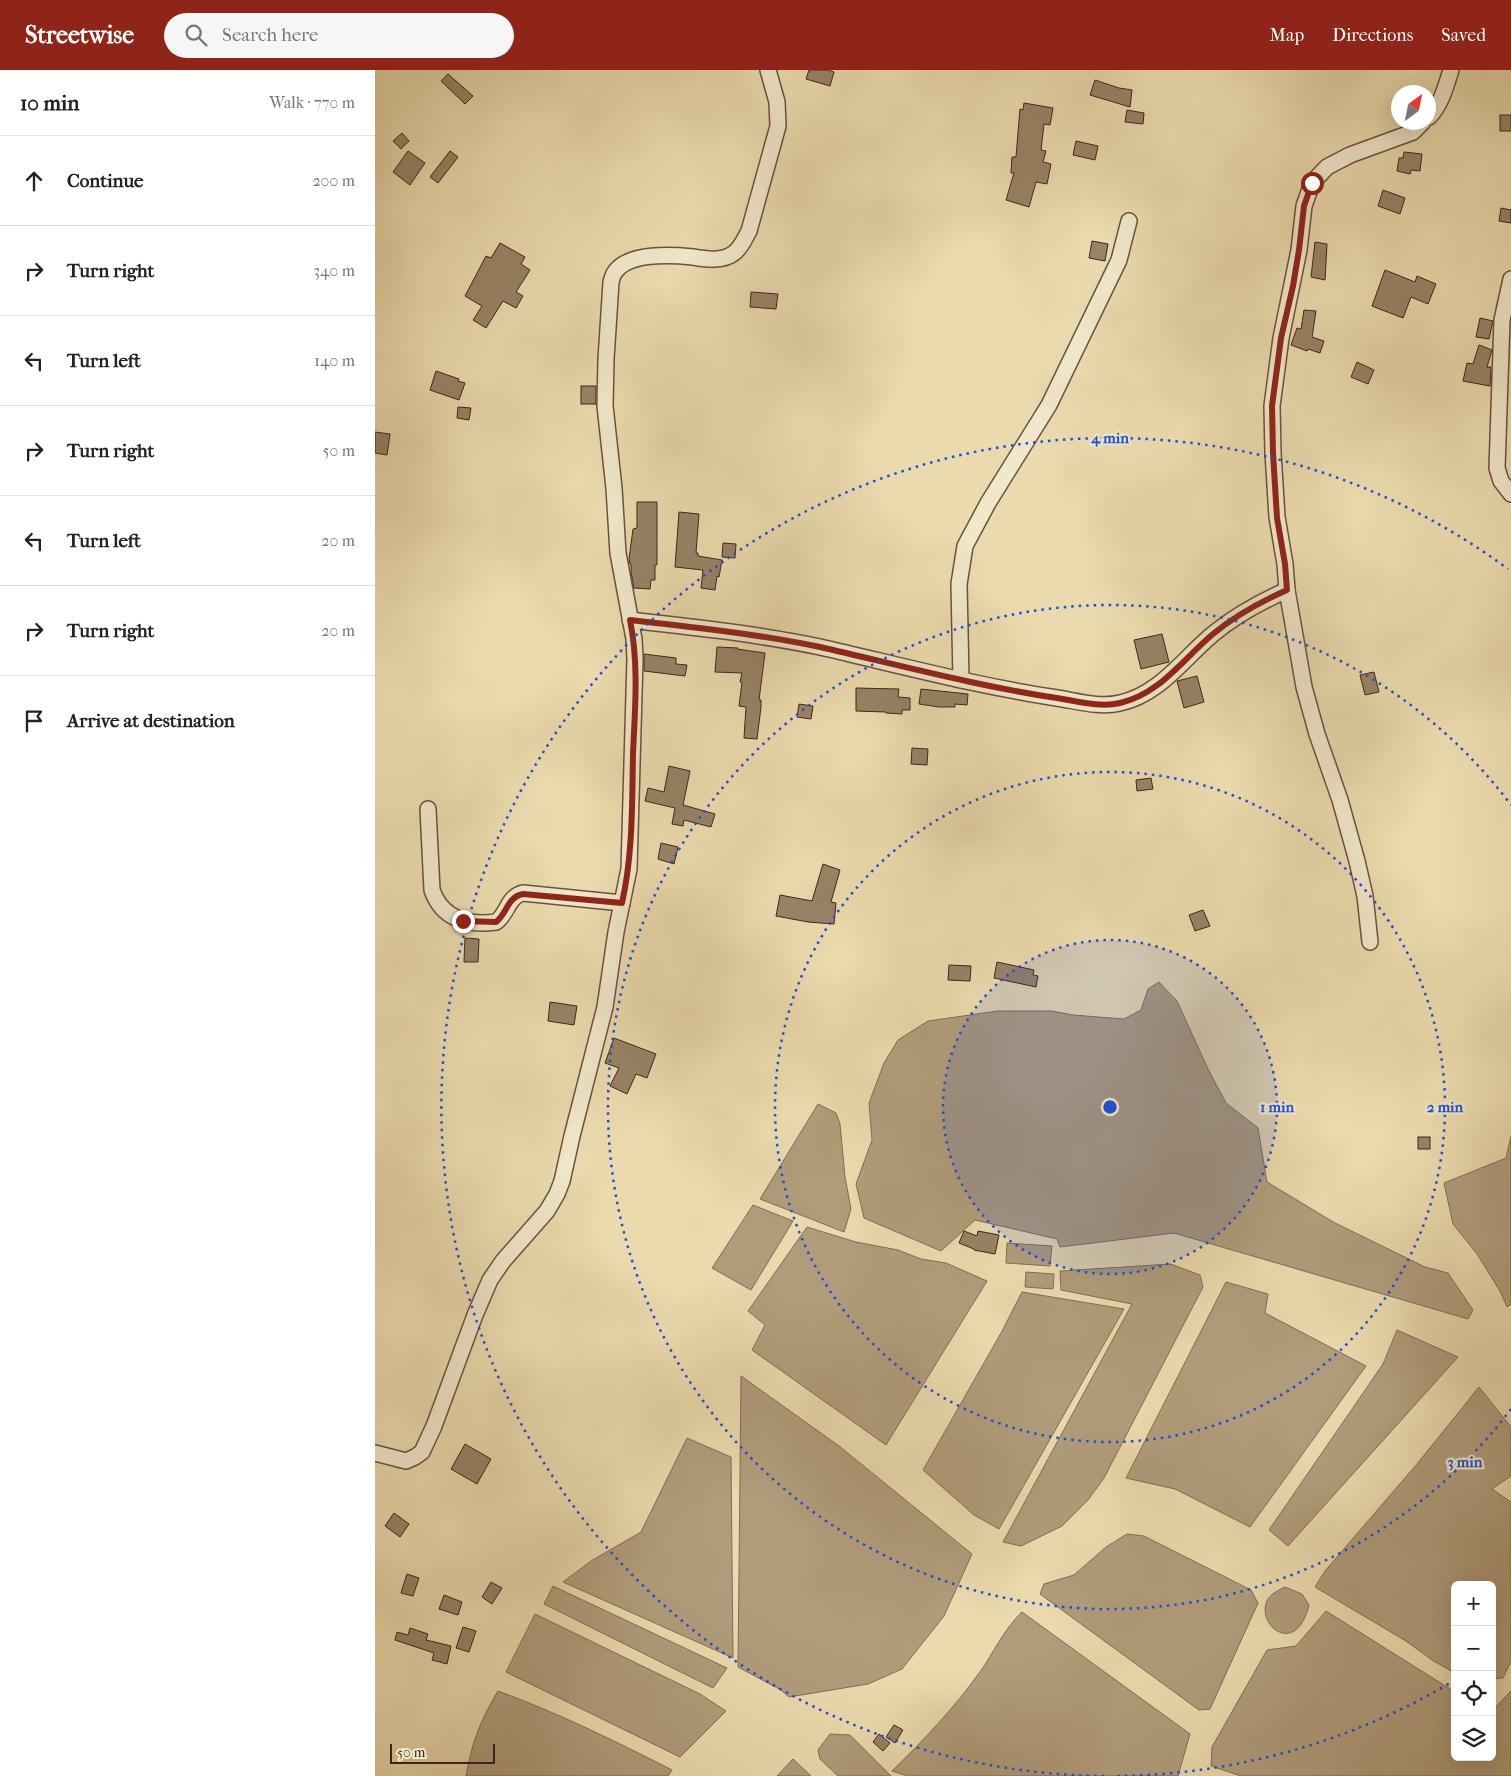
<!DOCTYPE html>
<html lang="en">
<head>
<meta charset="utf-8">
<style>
	body { margin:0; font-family:"IM FELL French Canon",serif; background:#f6f6f6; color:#222 }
	.controls { position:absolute; right:15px; bottom:15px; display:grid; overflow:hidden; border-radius:8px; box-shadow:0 5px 20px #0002 }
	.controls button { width:45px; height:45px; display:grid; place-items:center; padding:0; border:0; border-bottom:1px solid #e0e0e0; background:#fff; color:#222; font:25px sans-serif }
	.compass { position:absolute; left:1016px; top:15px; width:45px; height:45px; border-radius:50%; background:#fff; box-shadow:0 5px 20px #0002; rotate:33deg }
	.scale { position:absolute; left:15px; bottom:12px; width:105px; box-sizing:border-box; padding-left:5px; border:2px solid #3e2519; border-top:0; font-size:14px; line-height:18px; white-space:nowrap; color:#3e2519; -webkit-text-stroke:4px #f1e7ca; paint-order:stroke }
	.stop { position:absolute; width:15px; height:15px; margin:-11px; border:4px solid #8f2418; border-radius:50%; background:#fff }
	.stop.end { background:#8f2418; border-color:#fff; box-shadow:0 1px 5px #0008 }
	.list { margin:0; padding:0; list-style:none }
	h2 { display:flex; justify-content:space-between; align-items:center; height:65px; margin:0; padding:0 20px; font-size:21px }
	h2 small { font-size:16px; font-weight:400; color:#767676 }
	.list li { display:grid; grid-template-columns:32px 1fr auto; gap:15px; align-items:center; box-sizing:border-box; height:90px; padding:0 20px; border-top:1px solid #e0e0e0 }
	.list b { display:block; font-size:19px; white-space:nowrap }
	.list em { font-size:16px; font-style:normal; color:#767676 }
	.icon { flex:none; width:28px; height:28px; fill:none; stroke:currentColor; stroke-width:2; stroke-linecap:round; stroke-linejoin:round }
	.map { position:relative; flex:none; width:1136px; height:1706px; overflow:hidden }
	header { display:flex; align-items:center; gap:30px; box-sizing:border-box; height:70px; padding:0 25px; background:#8f2418; color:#fff }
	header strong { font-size:24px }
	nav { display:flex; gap:28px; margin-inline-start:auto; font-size:18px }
	.search { width:350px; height:45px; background:#f6f6f6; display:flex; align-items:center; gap:12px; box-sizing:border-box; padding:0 18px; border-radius:28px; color:#767676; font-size:19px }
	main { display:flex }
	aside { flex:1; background:#fff }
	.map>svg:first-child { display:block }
	.water { fill:#b09c7b; stroke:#826c54 }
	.building { fill:#978366; stroke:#3e2519 }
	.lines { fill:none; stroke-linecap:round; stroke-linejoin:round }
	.minor-casing { stroke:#69523e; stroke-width:18 }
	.minor { stroke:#f1e7ca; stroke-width:15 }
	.route { stroke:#8f2418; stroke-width:6 }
	.ring { fill:none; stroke:#1d4ed8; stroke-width:2.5; stroke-dasharray:2.5 5 }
	.centre { fill:#1d4ed8; stroke:#f1e7ca; stroke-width:2.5 }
	.ring-label { font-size:15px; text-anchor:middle; font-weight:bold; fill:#1d4ed8; stroke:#f1e7ca; stroke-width:4.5; stroke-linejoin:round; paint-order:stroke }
</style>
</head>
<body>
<header>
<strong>Streetwise</strong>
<div class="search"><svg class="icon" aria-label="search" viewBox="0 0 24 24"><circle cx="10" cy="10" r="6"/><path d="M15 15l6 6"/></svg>Search here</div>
<nav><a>Map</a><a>Directions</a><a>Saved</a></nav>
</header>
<main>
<aside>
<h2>10 min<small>Walk · 770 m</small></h2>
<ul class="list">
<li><svg class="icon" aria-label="ahead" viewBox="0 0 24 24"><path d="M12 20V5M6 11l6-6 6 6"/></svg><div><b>Continue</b></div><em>200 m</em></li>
<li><svg class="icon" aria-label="right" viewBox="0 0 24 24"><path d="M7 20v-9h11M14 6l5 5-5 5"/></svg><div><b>Turn right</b></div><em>340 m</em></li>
<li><svg class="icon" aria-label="left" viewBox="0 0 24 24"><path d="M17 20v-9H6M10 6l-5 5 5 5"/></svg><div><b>Turn left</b></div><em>140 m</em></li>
<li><svg class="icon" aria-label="right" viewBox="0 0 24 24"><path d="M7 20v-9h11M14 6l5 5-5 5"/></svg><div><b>Turn right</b></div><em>50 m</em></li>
<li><svg class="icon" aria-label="left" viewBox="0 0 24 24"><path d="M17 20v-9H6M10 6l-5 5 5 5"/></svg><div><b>Turn left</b></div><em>20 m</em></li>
<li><svg class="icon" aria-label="right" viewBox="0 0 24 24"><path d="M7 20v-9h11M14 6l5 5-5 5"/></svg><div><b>Turn right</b></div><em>20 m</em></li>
<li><svg class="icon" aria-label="arrive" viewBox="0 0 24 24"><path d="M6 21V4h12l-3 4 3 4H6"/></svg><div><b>Arrive at destination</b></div></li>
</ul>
</aside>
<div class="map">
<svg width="1136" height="1706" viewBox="0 0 1136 1706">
	<rect width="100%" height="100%" fill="#eadaad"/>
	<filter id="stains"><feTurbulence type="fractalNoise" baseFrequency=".004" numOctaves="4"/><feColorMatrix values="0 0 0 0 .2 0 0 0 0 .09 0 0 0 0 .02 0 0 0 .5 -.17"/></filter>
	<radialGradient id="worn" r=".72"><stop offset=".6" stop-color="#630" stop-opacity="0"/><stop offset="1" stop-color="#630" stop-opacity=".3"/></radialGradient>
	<g class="water">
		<path d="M 784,912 L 802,931 L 833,999 L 851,1033 L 883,1058 L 892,1112 L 960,1153 L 1050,1197 L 1073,1203 L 1098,1240 L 1093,1249 L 799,1163 L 685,1177 L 682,1169 L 600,1150 L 566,1181 L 489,1148 L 481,1114 L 497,1070 L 494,1033 L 509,993 L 523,970 L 553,951 L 623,941 L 677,941 L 698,945 L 749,949 L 766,940 L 773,919 Z"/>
		<path d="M 443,1034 L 461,1043 L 465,1054 L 470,1107 L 476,1139 L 469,1162 L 385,1129 Z"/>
		<path d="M 1136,1066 L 1136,1234 L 1132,1237 L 1125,1221 L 1102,1184 L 1078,1154 L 1069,1113 L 1131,1088 Z"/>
		<path d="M 378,1135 L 418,1151 L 376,1220 L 337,1198 Z"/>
		<path d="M 432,1157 L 481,1172 L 523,1180 L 546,1189 L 571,1193 L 612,1211 L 511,1375 L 377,1280 L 390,1255 L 373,1241 Z"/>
		<path d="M 632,1173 L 677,1176 L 675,1196 L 631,1193 Z"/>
		<path d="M 796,1194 L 825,1205 L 828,1217 L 729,1408 L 713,1430 L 687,1456 L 646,1476 L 628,1472 L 757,1234 L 686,1220 L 685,1201 Z"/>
		<path d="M 651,1202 L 679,1204 L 678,1219 L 650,1217 Z"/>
		<path d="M 851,1212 L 893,1224 L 890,1243 L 991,1296 L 875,1457 L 800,1419 L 751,1408 Z"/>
		<path d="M 647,1222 L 749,1239 L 624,1459 L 599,1445 L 548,1400 L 626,1263 Z"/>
		<path d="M 1022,1260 L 1083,1287 L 913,1476 L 894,1460 L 1008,1294 Z"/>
		<path d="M 366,1306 L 464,1376 L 597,1484 L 569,1546 L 527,1599 L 493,1614 L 414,1627 L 406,1620 L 363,1597 Z"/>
		<path d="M 1104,1317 L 1136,1357 L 1136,1406 L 1117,1419 L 1136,1432 L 1136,1591 L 1128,1608 L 1117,1609 L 1117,1515 L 1080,1515 L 1080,1603 L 1057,1590 L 1031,1571 L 940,1517 L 950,1501 L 1042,1394 Z"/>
		<path d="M 312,1368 L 356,1387 L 358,1588 L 188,1512 L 216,1491 L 266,1462 Z"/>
		<path d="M 752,1464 L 769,1466 L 876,1520 L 883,1533 L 835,1639 L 824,1640 L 665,1524 L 669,1514 L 699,1505 L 731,1477 Z"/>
		<path d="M 178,1516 L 352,1598 L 338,1618 L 169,1534 Z"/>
		<path d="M 910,1517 L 927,1524 L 934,1535 C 921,1588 881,1555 892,1531 C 895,1524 904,1520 910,1517 Z"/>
		<path d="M 951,1541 L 1080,1622 L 1080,1687 L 1117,1687 L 1117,1641 L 1136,1621 L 1136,1706 L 866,1706 L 836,1696 L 837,1677 L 892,1580 L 921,1576 Z"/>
		<path d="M 647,1542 L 815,1664 L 803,1706 L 533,1706 L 517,1701 C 549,1670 579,1638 605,1602 C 619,1582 629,1559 647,1542 Z"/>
		<path d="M 160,1544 L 325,1624 L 351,1641 L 305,1687 L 131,1602 Z"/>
		<path d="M 123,1621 C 183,1643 240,1671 297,1700 L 293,1706 L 91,1706 C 97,1672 105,1651 123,1621 Z"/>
		<path d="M 455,1664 L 475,1665 L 516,1706 L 463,1706 L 445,1689 L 443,1680 Z"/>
		<path d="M 418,1689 L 436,1706 L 402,1706 Z"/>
	</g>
	<g class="building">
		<path d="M 434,0 L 453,0 L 459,2 L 455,16 L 431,9 Z"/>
		<path d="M 73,4 L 98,26 L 90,34 L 66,11 Z"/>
		<path d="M 720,10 L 744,18 L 757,20 L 755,37 L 715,25 Z"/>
		<path d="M 649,33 L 678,38 L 675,55 L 669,54 L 666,80 L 671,81 L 668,92 L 676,94 L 672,114 L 661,112 L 654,137 L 631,130 L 639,103 L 636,103 L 637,87 L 641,87 L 645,39 L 648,40 Z"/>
		<path d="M 752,40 L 769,43 L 768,54 L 750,52 Z"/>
		<rect x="1125" y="45" width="11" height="16"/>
		<path d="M 27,63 L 34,71 L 26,79 L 18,71 Z"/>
		<path d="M 701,71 L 723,76 L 720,90 L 698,85 Z"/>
		<path d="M 33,81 L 50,93 L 35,115 L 18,102 Z"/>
		<path d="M 75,81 L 83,87 L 63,113 L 55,107 Z"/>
		<path d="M 1029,82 L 1047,84 L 1045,101 L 1036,100 L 1035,104 L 1022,101 L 1024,88 L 1028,88 Z"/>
		<path d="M 1008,120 L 1030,128 L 1025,144 L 1003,136 Z"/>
		<path d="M 1126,138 L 1136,140 L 1136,153 L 1124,151 Z"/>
		<path d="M 717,171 L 733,174 L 730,191 L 714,188 Z"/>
		<path d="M 940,172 L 952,174 L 950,210 L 936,207 Z"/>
		<path d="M 125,173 L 150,187 L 146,194 L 155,200 L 141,222 L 148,226 L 141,238 L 128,231 L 111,258 L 98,250 L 107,236 L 90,226 L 111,186 L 116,188 Z"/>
		<path d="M 1010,200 L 1040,212 L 1042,206 L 1061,214 L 1053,234 L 1036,227 L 1028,248 L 997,236 Z"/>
		<path d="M 376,222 L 403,224 L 401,239 L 375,237 Z"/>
		<path d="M 929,240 L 941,241 L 937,267 L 949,271 L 945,283 L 933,279 L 932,281 L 916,275 L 922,258 L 926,259 Z"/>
		<path d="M 1105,248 L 1118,251 L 1114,269 L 1101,267 Z"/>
		<path d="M 1104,275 L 1117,280 L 1112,297 L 1116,297 L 1115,316 L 1088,311 L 1092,293 L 1098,294 Z"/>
		<path d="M 982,292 L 999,300 L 993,314 L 976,307 Z"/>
		<path d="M 61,301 L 84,309 L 83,311 L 90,313 L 84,330 L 55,320 Z"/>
		<rect x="206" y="316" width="15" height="18"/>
		<path d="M 83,337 L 96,338 L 94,350 L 82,348 Z"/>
		<path d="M 0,362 L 15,364 L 12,385 L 0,383 Z"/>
		<path d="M 262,432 L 282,432 L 282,495 L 280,495 L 280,510 L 276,510 L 275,519 L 259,518 L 256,502 L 256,494 L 255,494 L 254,489 L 258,459 L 262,458 Z"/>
		<path d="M 304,442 L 324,444 L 321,483 L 323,483 L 323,486 L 347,490 L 344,507 L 342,506 L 340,520 L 326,518 L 328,500 L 300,497 Z"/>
		<path d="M 348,473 L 361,474 L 360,488 L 347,487 Z"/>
		<path d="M 787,564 L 794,592 L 766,599 L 759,570 Z"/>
		<path d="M 342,577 L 363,578 L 362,579 L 390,583 L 384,630 L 386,630 L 386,637 L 382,669 L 369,668 L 371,637 L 364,636 L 367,612 L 365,612 L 367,603 L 340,602 Z"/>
		<path d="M 269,584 L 301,588 L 301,594 L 312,595 L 310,606 L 269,601 Z"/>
		<path d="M 999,602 L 1004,622 L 990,625 L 985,605 Z"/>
		<path d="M 822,606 L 829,632 L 809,638 L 802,611 Z"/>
		<path d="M 481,618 L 524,619 L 523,627 L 535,628 L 535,640 L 527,640 L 527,644 L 511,643 L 511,642 L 481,641 Z"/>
		<path d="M 546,619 L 593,624 L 592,635 L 580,634 L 580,637 L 564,637 L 544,634 Z"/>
		<path d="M 424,634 L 438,636 L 436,649 L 422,647 Z"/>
		<path d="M 537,678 L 553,679 L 552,695 L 536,694 Z"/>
		<path d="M 294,696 L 315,701 L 308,735 L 340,744 L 336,757 L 309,750 L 308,756 L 297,754 L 300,738 L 270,731 L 273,718 L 289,722 Z"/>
		<path d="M 776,708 L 778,719 L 762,721 L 761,710 Z"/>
		<path d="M 286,773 L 303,777 L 299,794 L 283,789 Z"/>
		<path d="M 448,794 L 465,800 L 456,832 L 461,833 L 459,854 L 433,852 L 401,846 L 405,825 L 437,831 Z"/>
		<path d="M 828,840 L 835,856 L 820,861 L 814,845 Z"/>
		<path d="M 90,868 L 104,869 L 103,892 L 89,892 Z"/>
		<path d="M 622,892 L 659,900 L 658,905 L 663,906 L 661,917 L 619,908 Z"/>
		<path d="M 574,895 L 596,896 L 595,911 L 573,910 Z"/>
		<path d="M 175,932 L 202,936 L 199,955 L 173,951 Z"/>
		<path d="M 239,968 L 281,984 L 272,1008 L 261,1004 L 252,1024 L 235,1016 L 244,998 L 230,993 Z"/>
		<rect x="1043" y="1067" width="12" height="12"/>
		<path d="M 589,1161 L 602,1166 L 603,1161 L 624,1165 L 620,1184 L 599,1180 L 599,1179 L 584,1173 Z"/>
		<path d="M 90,1374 L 116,1389 L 102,1414 L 76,1399 Z"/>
		<path d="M 19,1443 L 34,1454 L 25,1467 L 10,1456 Z"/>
		<path d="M 32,1504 L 44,1508 L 38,1526 L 26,1523 Z"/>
		<path d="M 116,1512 L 127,1518 L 117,1534 L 107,1527 Z"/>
		<path d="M 69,1525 L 87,1532 L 83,1545 L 64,1539 Z"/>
		<path d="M 88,1557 L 101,1561 L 94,1582 L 81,1578 Z"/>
		<path d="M 35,1558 L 53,1564 L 51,1570 L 76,1576 L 72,1594 L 57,1590 L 59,1583 L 20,1570 L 22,1562 L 33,1565 Z"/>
		<path d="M 519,1655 L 528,1660 L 520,1673 L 511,1667 Z"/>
		<path d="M 504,1664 L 515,1673 L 508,1681 L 498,1672 Z"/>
	</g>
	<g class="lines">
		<defs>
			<g id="minor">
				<path d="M 1054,47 C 1066,35 1071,16 1076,0"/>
				<path d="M 1136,209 L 1127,250 L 1122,398 L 1126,411 L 1136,424"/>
				<path d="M 255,550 C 318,557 383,564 445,577 C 524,595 602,616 682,628 C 702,631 725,638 745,633 C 785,624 808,589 838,564 C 861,545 885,532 912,520"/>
				<path d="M 586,609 L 584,514 L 590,476 L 613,433 L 674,335 L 744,190 L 754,151"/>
				<path d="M 53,739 L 57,820 C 67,849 92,856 121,852 C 133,844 132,827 148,823 L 247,833"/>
				<path d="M 995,872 L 990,826 L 982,791 L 965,730 L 942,664 L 929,617 L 921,571 L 912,520 L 910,494 L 902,447 L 898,383 L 897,336 L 906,268 L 924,180 L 929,136 L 937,113 L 952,97 L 975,85 L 1038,62 L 1048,52"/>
				<path d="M 0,1383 L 31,1391 L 40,1387 L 47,1382 L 59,1356 L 100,1245 L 115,1210 L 128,1191 L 172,1141 L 182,1124 L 187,1111 L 197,1066 L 230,937 L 241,862 L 254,799 L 260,589 L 259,569 L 243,483 L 239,418 L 230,336 L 231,289 L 236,212 C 237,209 238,204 240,202 C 254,182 297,185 318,187 C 330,189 348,192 359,183 C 366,178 370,168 374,161 L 403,56 L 402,32 L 393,0"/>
			</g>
		</defs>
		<use href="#minor" class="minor-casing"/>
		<use href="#minor" class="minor"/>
	</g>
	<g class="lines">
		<path class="route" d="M 88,851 L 121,852 C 132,844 132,827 148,824 L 247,833 C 258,784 257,734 258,684 C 260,639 264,594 255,550 C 318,557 383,564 445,577 C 524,595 602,616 682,628 C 702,631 725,638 745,633 C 785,624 808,589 838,564 C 861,545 885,532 912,520 L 910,494 L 902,448 L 898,383 L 897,336 L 906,268 L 918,216 L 924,180 L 929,136 L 937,113"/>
	</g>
	<circle cx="735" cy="1037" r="167" fill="#1d4ed8" fill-opacity=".12"/>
	<g class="ring">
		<circle cx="735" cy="1037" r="167"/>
		<circle cx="735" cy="1037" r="335"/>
		<path d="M1136 1339A502 502 0 1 1 1136 735"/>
		<path d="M1080 1610A669 669 0 0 1 741 1706M729 1706A669 669 0 1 1 1133 499"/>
	</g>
	<circle cx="735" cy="1037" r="8" class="centre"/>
	<g class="ring-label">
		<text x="735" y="373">4 min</text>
		<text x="902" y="1042">1 min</text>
		<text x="1070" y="1042">2 min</text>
		<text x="1090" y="1397">3 min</text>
	</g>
	<rect width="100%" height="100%" filter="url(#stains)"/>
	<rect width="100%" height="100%" fill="url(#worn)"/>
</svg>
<div class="controls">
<button>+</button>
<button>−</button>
<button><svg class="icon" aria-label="locate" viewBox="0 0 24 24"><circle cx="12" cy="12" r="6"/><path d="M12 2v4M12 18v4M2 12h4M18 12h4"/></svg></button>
<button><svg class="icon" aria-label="layers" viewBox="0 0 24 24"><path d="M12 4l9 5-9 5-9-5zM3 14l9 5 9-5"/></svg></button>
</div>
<svg class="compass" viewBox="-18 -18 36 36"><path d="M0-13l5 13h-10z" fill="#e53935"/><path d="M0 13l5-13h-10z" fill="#767676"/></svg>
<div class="scale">50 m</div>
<div class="stop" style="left:937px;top:113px"></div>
<div class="stop end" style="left:88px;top:851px"></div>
</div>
</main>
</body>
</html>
